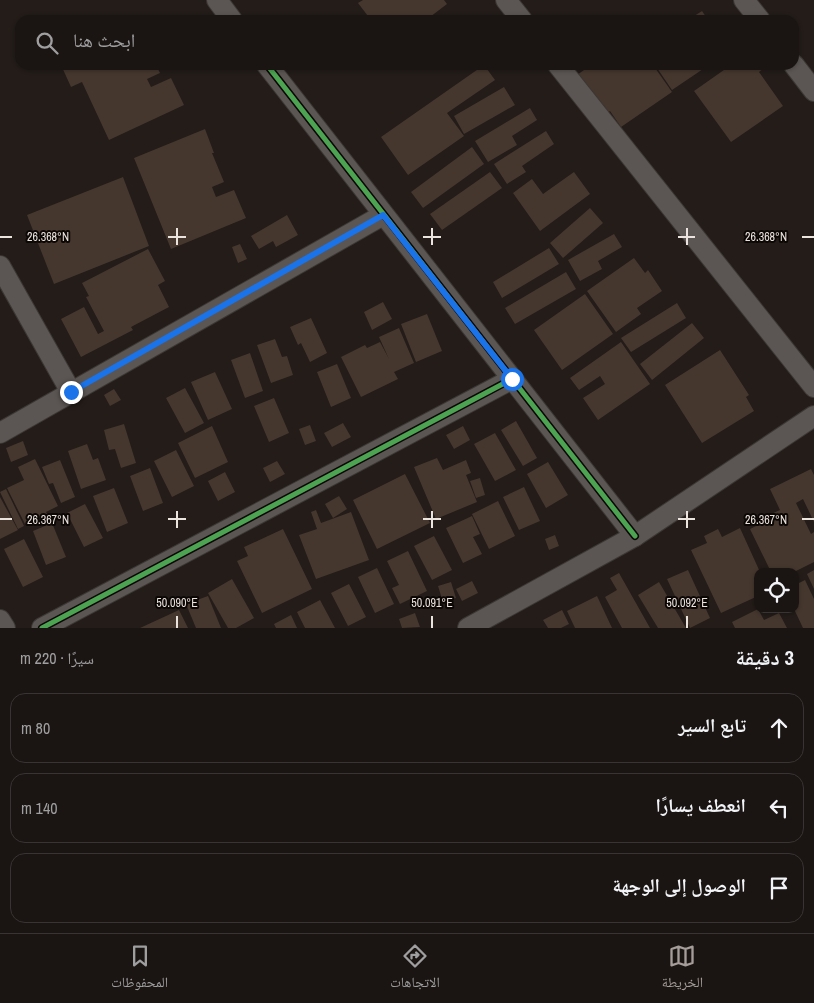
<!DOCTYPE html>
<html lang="ar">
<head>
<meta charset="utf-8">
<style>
	body { margin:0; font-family:"Archivo Narrow","Noto Naskh Arabic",sans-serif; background:#231e1c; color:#f1f3f6; direction:rtl }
	.controls { position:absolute; right:15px; bottom:15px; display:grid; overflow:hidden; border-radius:10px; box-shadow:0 1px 4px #0004 }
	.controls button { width:45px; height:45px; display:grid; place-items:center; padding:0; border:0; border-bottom:1px solid #383433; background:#1a1513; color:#f1f3f6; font:25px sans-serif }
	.stop { position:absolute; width:15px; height:15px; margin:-11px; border:4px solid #1a73e8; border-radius:50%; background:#fff }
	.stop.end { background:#1a73e8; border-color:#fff; box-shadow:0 1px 5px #0008 }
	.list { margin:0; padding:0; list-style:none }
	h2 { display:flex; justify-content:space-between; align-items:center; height:65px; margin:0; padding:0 20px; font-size:21px }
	h2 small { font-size:16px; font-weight:400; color:#9f9fa0 }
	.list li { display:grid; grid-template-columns:32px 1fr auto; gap:15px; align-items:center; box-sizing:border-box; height:70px; margin:0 10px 10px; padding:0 10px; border:1px solid #383433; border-radius:15px }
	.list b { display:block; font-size:19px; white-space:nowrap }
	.list em { font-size:16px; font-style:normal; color:#9f9fa0 }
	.icon { flex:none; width:28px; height:28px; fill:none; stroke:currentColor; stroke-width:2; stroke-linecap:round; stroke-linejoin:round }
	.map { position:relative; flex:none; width:814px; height:628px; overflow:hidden; direction:ltr }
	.search { position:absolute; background:#1a1513; box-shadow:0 1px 4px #0004; left:15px; right:15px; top:15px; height:55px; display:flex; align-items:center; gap:12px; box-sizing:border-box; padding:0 18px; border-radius:15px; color:#9f9fa0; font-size:19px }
	.sheet { height:305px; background:#1a1513 }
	nav { display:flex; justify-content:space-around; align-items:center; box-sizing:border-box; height:70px; border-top:1px solid #383433; background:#1a1513; font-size:14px; color:#9f9fa0 }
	nav a { display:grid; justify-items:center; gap:2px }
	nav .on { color:#a59d99 }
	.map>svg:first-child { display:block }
	.building { fill:#45372e }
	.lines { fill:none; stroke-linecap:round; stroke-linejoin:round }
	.street-casing { stroke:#3c3734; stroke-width:22 }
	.street { stroke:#5b5653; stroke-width:20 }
	.cycleway-casing { stroke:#0c0705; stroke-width:8 }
	.cycleway { stroke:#4ca352; stroke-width:5 }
	.route { stroke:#1a73e8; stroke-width:6 }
	.ticks { fill:none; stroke:#ebe3de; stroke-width:2 }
	.ticks-label { font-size:12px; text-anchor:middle; fill:#ebe3de; stroke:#0c0705; stroke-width:4; stroke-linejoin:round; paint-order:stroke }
</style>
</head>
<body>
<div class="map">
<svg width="814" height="628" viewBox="0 0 814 628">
	<rect width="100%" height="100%" fill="#231c19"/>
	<g class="building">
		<path d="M 363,0 L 444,0 L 447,4 L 426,20 L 371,20 L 358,3 Z"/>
		<path d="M 702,11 L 708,20 L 688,20 Z"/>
		<path d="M 61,65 L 156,65 L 160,73 L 147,79 L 151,87 L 171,78 L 184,105 L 109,140 L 82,82 L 71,87 Z"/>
		<path d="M 484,65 L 495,80 L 447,113 L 464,136 L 408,175 L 381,137 Z"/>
		<path d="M 591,65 L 653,65 L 672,92 L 621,127 L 610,111 L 605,115 L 577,75 Z"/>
		<path d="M 655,65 L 709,65 L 672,90 Z"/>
		<path d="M 731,65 L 762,65 L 764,68 L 759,72 L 783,106 L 731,142 L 694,91 Z"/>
		<path d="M 504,87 L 515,105 L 464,134 L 454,116 Z"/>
		<path d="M 530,108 L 537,120 L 512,136 L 517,145 L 488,162 L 475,141 Z"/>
		<path d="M 205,129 L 214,153 L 212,153 L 224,182 L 212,187 L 216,197 L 234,190 L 246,218 L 171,249 L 134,158 Z"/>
		<path d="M 546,131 L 554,144 L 522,166 L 526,172 L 507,184 L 494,164 Z"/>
		<path d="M 472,147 L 484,164 L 423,208 L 411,192 Z"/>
		<path d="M 490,172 L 502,188 L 442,230 L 430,214 Z"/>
		<path d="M 574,172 L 590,194 L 540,231 L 513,193 L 532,179 L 543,194 Z"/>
		<path d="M 123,177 L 149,246 L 54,284 L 27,215 Z"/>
		<path d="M 590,208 L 603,223 L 563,258 L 550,243 Z"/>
		<path d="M 287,215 L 298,235 L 276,247 L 273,241 L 259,249 L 251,236 Z"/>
		<path d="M 614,234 L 622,247 L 598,261 L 602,269 L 580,281 L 568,260 Z"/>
		<path d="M 240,244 L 247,259 L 238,263 L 232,247 Z"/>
		<path d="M 549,248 L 559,264 L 502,298 L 493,282 Z"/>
		<path d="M 148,249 L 165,281 L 158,285 L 169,307 L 131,327 L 133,330 L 81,357 L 61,319 L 84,307 L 98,334 L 104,331 L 86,297 L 89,296 L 82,283 Z"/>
		<path d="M 634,258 L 645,273 L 648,270 L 662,291 L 637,308 L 641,314 L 616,332 L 587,291 Z"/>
		<path d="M 566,272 L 576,289 L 515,324 L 505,308 Z"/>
		<path d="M 585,294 L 613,334 L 562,370 L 534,330 Z"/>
		<path d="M 383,302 L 392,319 L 372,330 L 364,312 Z"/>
		<path d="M 677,303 L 686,318 L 631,352 L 621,338 Z"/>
		<path d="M 427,314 L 442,351 L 416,362 L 401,324 Z"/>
		<path d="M 311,318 L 327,353 L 310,362 L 301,343 L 298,345 L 290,327 Z"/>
		<path d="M 692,323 L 704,338 L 652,380 L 640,364 Z"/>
		<path d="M 399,328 L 414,363 L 394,372 L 398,379 L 361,397 L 341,357 L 365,345 L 367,348 L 380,342 L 389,359 L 379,337 Z"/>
		<path d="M 275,339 L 282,357 L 287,356 L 293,375 L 271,383 L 257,345 Z"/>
		<path d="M 621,342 L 650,384 L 598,420 L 583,398 L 605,384 L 600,376 L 579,390 L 570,378 Z"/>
		<path d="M 720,350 L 749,395 L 746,397 L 754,411 L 702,443 L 665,385 Z"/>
		<path d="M 250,353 L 263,391 L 245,398 L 231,360 Z"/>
		<path d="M 337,364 L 351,398 L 331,407 L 317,372 Z"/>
		<path d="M 215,372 L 232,409 L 208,420 L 191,382 Z"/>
		<path d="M 185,388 L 204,423 L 185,433 L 166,398 Z"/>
		<path d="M 114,389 L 121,400 L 110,406 L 104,395 Z"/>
		<path d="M 274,398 L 289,433 L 269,442 L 254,406 Z"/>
		<path d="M 516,421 L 537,458 L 523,466 L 501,430 Z"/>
		<path d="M 343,423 L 351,437 L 332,447 L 324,433 Z"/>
		<path d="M 124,424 L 136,463 L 121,468 L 115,449 L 109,450 L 104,430 Z"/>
		<path d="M 310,425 L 316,441 L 305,445 L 299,429 Z"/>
		<path d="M 212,426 L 228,462 L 195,478 L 178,443 Z"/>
		<path d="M 463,426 L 470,440 L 454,449 L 446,435 Z"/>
		<path d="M 495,433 L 516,470 L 495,481 L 474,444 Z"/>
		<path d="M 23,441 L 28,455 L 11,462 L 6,448 Z"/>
		<path d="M 87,444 L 93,460 L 98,458 L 106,480 L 81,489 L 68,451 Z"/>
		<path d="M 176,450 L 194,486 L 172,497 L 154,461 Z"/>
		<path d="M 437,458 L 443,470 L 466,460 L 471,473 L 466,475 L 477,502 L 436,519 L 414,467 Z"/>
		<path d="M 35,459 L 58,506 L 46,512 L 47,514 L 25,524 L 7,488 L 24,480 L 18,467 Z"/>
		<path d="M 60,460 L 75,497 L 61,503 L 53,483 L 49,484 L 42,467 Z"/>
		<path d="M 277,461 L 285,474 L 270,482 L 263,468 Z"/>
		<path d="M 548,462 L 568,495 L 546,508 L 527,474 Z"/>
		<path d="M 150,468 L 163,503 L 143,511 L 130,476 Z"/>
		<path d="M 811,469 L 814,475 L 814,522 L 803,499 L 796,503 L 811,534 L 814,532 L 814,562 L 794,572 L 771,572 L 750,529 L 772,518 L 771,514 L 780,510 L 770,489 Z"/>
		<path d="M 225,472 L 235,492 L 218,501 L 208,481 Z"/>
		<path d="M 405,474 L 430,523 L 377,549 L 353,500 Z"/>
		<path d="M 480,478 L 485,495 L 476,498 L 470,481 Z"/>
		<path d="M 524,487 L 540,521 L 519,530 L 503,497 Z"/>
		<path d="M 114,488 L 128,523 L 107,532 L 93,496 Z"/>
		<path d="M 6,489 L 24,526 L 18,529 L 0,492 Z"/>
		<path d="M 339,496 L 347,509 L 333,518 L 325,504 Z"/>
		<path d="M 0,497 L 18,530 L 0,539 Z"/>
		<path d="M 498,501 L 515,536 L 489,549 L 472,514 Z"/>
		<path d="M 85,504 L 103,538 L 84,547 L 67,513 Z"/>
		<path d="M 316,510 L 321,523 L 351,512 L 369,560 L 316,579 L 299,535 L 317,529 L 311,512 Z"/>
		<path d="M 472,516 L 480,534 L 473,537 L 482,554 L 463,563 L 446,528 Z"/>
		<path d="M 52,523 L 66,557 L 46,565 L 33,531 Z"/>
		<path d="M 740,528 L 760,572 L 758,572 L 758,596 L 721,613 L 691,550 L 707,543 L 704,536 L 718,529 L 722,537 Z"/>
		<path d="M 283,529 L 312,589 L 262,613 L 237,561 L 248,556 L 244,547 Z"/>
		<path d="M 555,535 L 559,546 L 549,550 L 545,539 Z"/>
		<path d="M 434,536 L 452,570 L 432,580 L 414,546 Z"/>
		<path d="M 24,539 L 43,577 L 23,587 L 4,549 Z"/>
		<path d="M 408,551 L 427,591 L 400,604 L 392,588 L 399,585 L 387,561 Z"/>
		<path d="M 377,568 L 394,604 L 375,613 L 358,577 Z"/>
		<path d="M 688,570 L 710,618 L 690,628 L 667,579 Z"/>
		<path d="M 814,570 L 814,589 L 807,574 Z"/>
		<path d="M 619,573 L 650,628 L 622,628 L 605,597 L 617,590 L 610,578 Z"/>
		<path d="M 232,579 L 254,618 L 236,628 L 228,628 L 208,593 Z"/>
		<path d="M 805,580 L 814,599 L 814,628 L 803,628 L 794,609 L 795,585 Z"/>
		<path d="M 472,581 L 478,593 L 462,601 L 456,589 Z"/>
		<path d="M 451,582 L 456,598 L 443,602 L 438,586 Z"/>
		<path d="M 659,582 L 686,628 L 658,628 L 638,595 Z"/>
		<path d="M 349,584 L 366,617 L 348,626 L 331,593 Z"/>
		<path d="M 208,596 L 221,628 L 196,628 L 186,604 Z"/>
		<path d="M 597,596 L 612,628 L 575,628 L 567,611 Z"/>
		<path d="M 320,600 L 335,628 L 305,628 L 297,612 Z"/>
		<path d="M 758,609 L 764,620 L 779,613 L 787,628 L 735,628 L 732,622 Z"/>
		<path d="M 179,610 L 188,628 L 140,628 Z"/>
		<path d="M 562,610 L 569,624 L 561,628 L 548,628 L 543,620 Z"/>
		<path d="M 415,613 L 420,627 L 402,628 L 399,619 Z"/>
		<path d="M 291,615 L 297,628 L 276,628 L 274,624 Z"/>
	</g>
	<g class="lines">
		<defs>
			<g id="street">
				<path d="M 217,0 L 232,20"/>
				<path d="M 506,0 L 522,20"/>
				<path d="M 744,0 L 760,20"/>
				<path d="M 267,65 L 635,536"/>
				<path d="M 558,65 L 814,387"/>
				<path d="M 794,65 L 814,91"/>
				<path d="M 0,266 L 71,392"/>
				<path d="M 0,433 L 383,215"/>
				<path d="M 0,620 L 5,628"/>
				<path d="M 42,628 L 512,379"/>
				<path d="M 468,628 L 635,536 L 814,416"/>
			</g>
		</defs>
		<use href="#street" class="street-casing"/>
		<use href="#street" class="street"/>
		<defs>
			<g id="cycleway">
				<path d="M 267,65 L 635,536"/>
				<path d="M 42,628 L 512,379"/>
			</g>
		</defs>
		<use href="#cycleway" class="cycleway-casing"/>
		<use href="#cycleway" class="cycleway"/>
	</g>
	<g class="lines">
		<path class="route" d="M 71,392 L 383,215 L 512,379"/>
	</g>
	<path class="ticks" d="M 177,228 L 177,245M 432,228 L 432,245M 687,228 L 687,245M 0,237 L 12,237M 168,237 L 186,237M 423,237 L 441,237M 678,237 L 695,237M 802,237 L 814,237M 177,511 L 177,528M 432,511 L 432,528M 687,511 L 687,528M 0,519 L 12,519M 168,519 L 186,519M 423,519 L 441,519M 678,519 L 695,519M 802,519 L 814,519M 177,616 L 177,628M 432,616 L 432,628M 687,616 L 687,628"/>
	<g class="ticks-label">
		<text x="48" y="241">26.368°N</text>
		<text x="766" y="241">26.368°N</text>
		<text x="48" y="524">26.367°N</text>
		<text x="766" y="524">26.367°N</text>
		<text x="177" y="607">50.090°E</text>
		<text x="432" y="607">50.091°E</text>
		<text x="687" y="607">50.092°E</text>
	</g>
</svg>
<div class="controls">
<button><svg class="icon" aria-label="locate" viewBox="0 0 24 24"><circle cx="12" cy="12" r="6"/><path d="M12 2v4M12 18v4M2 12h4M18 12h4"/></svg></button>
</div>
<div class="stop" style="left:512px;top:379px"></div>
<div class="stop end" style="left:71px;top:392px"></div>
<div class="search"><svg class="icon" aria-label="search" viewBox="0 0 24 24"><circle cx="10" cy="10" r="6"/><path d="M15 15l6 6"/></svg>ابحث هنا</div>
</div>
<section class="sheet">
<h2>3 دقيقة<small>سيرًا · 220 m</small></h2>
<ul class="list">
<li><svg class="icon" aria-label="ahead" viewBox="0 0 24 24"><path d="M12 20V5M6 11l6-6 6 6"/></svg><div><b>تابع السير</b></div><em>80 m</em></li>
<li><svg class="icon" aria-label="left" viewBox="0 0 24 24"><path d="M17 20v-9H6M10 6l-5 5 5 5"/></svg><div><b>انعطف يسارًا</b></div><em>140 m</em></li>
<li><svg class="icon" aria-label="arrive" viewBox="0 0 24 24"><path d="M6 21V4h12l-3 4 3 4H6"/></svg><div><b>الوصول إلى الوجهة</b></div></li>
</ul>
</section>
<nav>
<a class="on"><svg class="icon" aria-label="map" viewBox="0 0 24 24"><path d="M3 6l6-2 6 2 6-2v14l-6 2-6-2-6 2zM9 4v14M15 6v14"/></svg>الخريطة</a>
<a><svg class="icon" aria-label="directions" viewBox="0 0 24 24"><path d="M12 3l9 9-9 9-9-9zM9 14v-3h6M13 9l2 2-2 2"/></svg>الاتجاهات</a>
<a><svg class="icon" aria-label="saved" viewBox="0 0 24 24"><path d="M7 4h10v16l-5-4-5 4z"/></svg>المحفوظات</a>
</nav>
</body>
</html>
